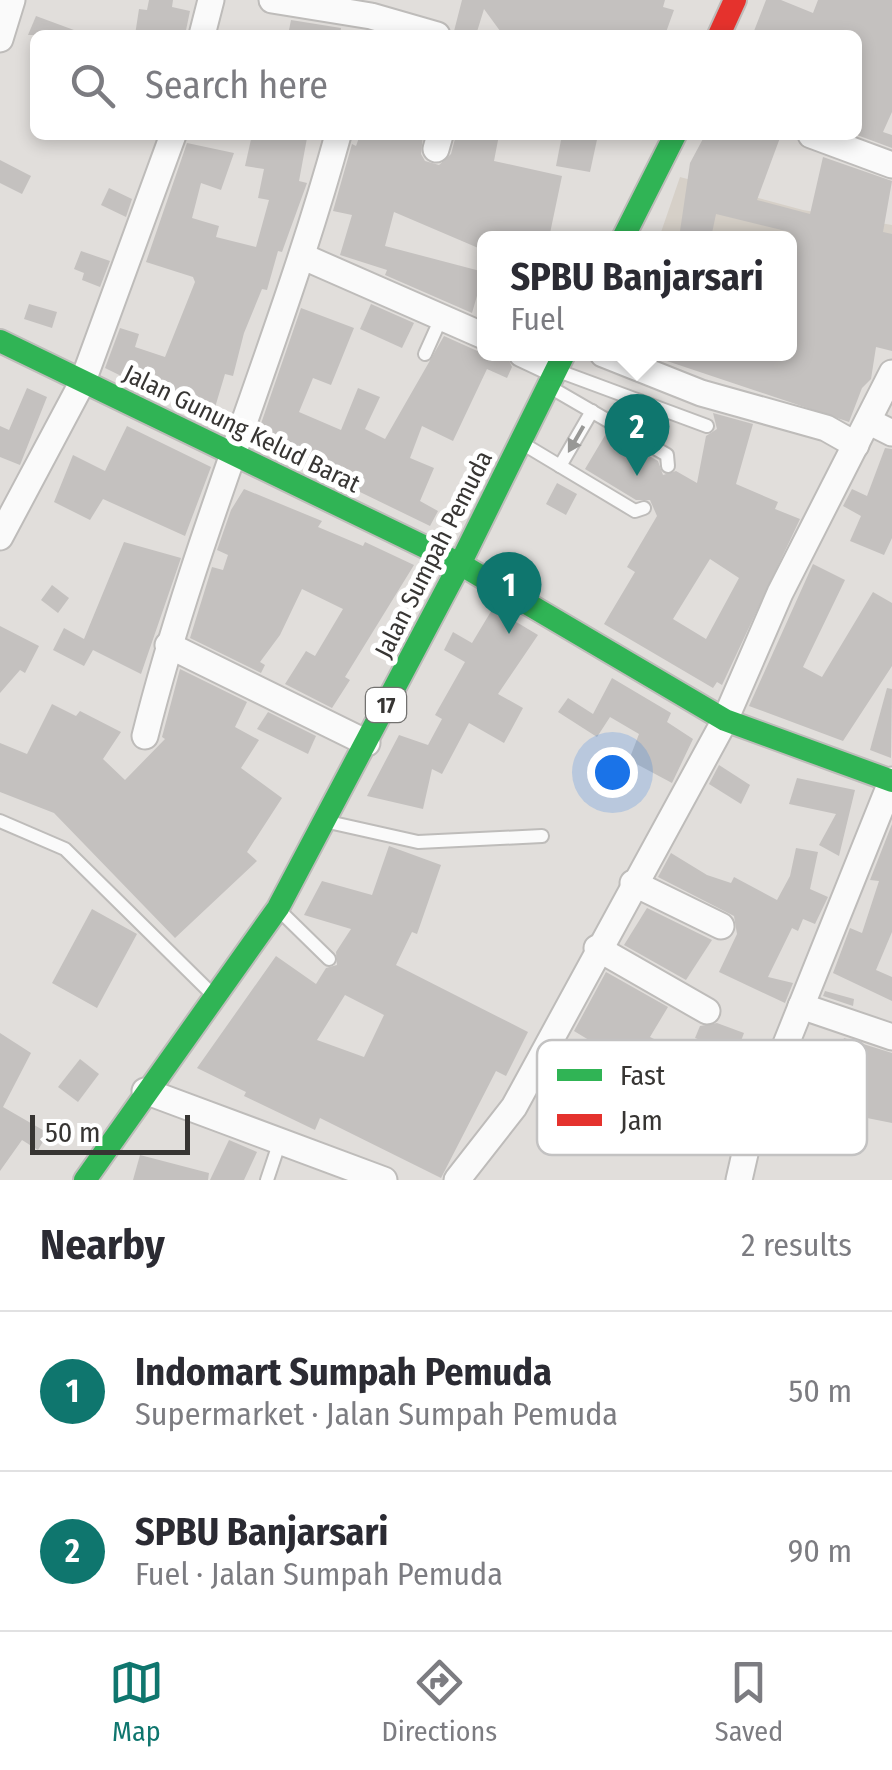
<!DOCTYPE html>
<html lang="en">
<head>
<meta charset="utf-8">
<style>
	body { margin:0; font-family:"Fira Sans Condensed",sans-serif; background:#f7f7f7; color:#2b2b33 }
	.scale { position:absolute; left:30px; bottom:25px; width:160px; box-sizing:border-box; padding-left:10px; border:5px solid #373533; border-top:0; font-size:28px; line-height:35px; white-space:nowrap; color:#373533; -webkit-text-stroke:8px #fff; paint-order:stroke }
	.you { position:absolute; left:612px; top:772px; width:35px; height:35px; margin:-25px; border:8px solid #fff; border-radius:50%; background:#1a73e8; box-shadow:0 0 0 15px #1a73e833 }
	.badge { display:grid; place-items:center; width:65px; height:65px; border-radius:50%; background:#0f766e; color:#fff; font-size:32px; font-weight:700 }
	.pin { position:absolute; translate:-50% -82px; filter:drop-shadow(0 2px 5px #0008) }
	.pin::after { content:''; position:absolute; top:52px; width:35px; height:30px; background:inherit; clip-path:polygon(0 0,100% 0,50% 100%) }
	.popup { position:absolute; left:477px; top:231px; width:320px; height:130px; box-sizing:border-box; display:grid; place-content:center; border-radius:15px; background:#fff; filter:drop-shadow(0 2px 8px #0005); font-size:32px; white-space:nowrap; color:#7c7c81 }
	.popup b { font-size:38px; color:#2b2b33 }
	.popup::after { content:''; position:absolute; left:50%; top:100%; margin-left:-20px; border:20px solid transparent; border-top-color:#fff }
	.list { margin:0; padding:0; list-style:none }
	h2 { display:flex; justify-content:space-between; align-items:center; height:130px; margin:0; padding:0 40px; font-size:42px }
	h2 small { font-size:32px; font-weight:400; color:#7c7c81 }
	.list li { display:grid; grid-template-columns:65px 1fr auto; gap:30px; align-items:center; box-sizing:border-box; height:160px; padding:0 40px; border-top:2px solid #e1e1e2 }
	.list b { display:block; font-size:38px; white-space:nowrap }
	.list p { margin:0; font-size:32px; white-space:nowrap; color:#7c7c81 }
	.list em { font-size:32px; font-style:normal; color:#7c7c81 }
	.icon { flex:none; width:55px; height:55px; fill:none; stroke:currentColor; stroke-width:2; stroke-linecap:round; stroke-linejoin:round }
	.map { position:relative; flex:none; width:892px; height:1180px; overflow:hidden }
	.search { position:absolute; background:#fff; box-shadow:0 5px 15px #0003; left:30px; right:30px; top:30px; height:110px; display:flex; align-items:center; gap:25px; box-sizing:border-box; padding:0 35px; border-radius:15px; color:#7c7c81; font-size:38px }
	.sheet { height:450px; background:#fff }
	nav { display:flex; justify-content:space-around; align-items:center; box-sizing:border-box; height:140px; border-top:2px solid #e1e1e2; background:#fff; font-size:28px; color:#7c7c81 }
	nav a { display:grid; justify-items:center; gap:5px }
	nav .on { color:#0f766e }
	.map>svg:first-child { display:block }
	.built { fill:#d6d0c8 }
	.building { fill:#c4c1bf; fill-rule:evenodd }
	.lines { fill:none; stroke-linecap:round; stroke-linejoin:round }
	.lane-casing { stroke:#bebcba; stroke-width:16 }
	.street-casing { stroke:#bebcba; stroke-width:29 }
	.fast-casing { stroke:#bebcba; stroke-width:26 }
	.jam-casing { stroke:#bebcba; stroke-width:26 }
	.lane { stroke:#fafafa; stroke-width:12 }
	.street { stroke:#fafafa; stroke-width:25 }
	.fast { stroke:#30b455; stroke-width:22 }
	.jam { stroke:#e5322d; stroke-width:22 }
	.oneway { fill:#989896 }
	.labels { text-anchor:middle; stroke-width:10; stroke-linejoin:round; paint-order:stroke }
	.shield { fill:#fff; stroke:#737270; stroke-width:2.5 }
	.shield-label { font-size:22px; font-weight:bold; fill:#373533 }
	.street-label { font-size:25px; fill:#373533; stroke:#fff }
	.key { fill:#fff; stroke:#c3c2c2; stroke-width:2.5 }
	.key-label { font-size:28px; fill:#373533 }
</style>
</head>
<body>
<div class="map">
<svg width="892" height="1180" viewBox="0 0 892 1180">
	<rect width="100%" height="100%" fill="#e1dedb"/>
	<path class="built" d="M 680,177 L 803,210 L 892,225 L 892,318 L 790,291 L 790,238 L 659,238 Z"/>
	<g class="building">
		<path d="M 149,0 L 173,0 L 172,7 L 190,11 L 185,35 L 135,35 L 139,9 L 147,10 Z"/>
		<path d="M 462,0 L 665,0 L 663,7 L 674,10 L 665,35 L 503,35 L 484,9 L 476,35 L 453,35 Z"/>
		<path d="M 766,0 L 781,0 L 813,13 L 818,0 L 892,0 L 892,112 L 883,132 L 892,135 L 892,148 L 857,135 L 857,35 L 767,35 L 754,31 Z"/>
		<path d="M 36,16 L 82,33 L 81,35 L 28,35 Z"/>
		<path d="M 291,20 L 341,28 L 340,35 L 288,35 Z"/>
		<path d="M 252,135 L 307,138 L 299,181 L 307,183 L 282,252 L 278,251 L 267,290 L 262,289 L 244,333 L 233,376 L 225,374 L 213,414 L 228,418 L 225,427 L 105,368 L 120,328 L 139,334 L 135,347 L 165,357 L 195,282 L 193,277 L 146,262 L 187,143 L 234,153 L 221,190 L 201,183 L 192,218 L 219,226 L 216,237 L 256,247 L 269,200 L 258,198 L 264,169 L 245,166 Z"/>
		<path d="M 360,135 L 423,135 L 421,154 L 425,161 L 439,165 L 451,154 L 456,135 L 499,135 L 494,161 L 562,176 L 549,238 L 484,238 L 483,250 L 394,212 L 385,246 L 484,272 L 472,313 L 385,275 L 387,270 L 340,255 L 352,215 L 333,211 L 352,144 L 356,146 Z"/>
		<path d="M 562,135 L 598,135 L 590,172 L 556,166 Z"/>
		<path d="M 705,135 L 781,135 L 757,200 L 810,214 L 823,157 L 892,181 L 883,232 L 892,234 L 892,351 L 876,347 L 871,379 L 862,388 L 849,422 L 646,354 L 790,354 L 790,232 L 716,214 L 711,238 L 679,238 L 690,163 Z"/>
		<path d="M 0,160 L 31,176 L 22,194 L 0,183 Z"/>
		<path d="M 109,188 L 132,199 L 126,217 L 101,205 Z"/>
		<path d="M 81,251 L 110,261 L 100,287 L 82,280 L 84,273 L 74,269 Z"/>
		<path d="M 29,304 L 57,312 L 52,328 L 24,319 Z"/>
		<path d="M 371,304 L 414,323 L 402,348 L 360,329 Z"/>
		<path d="M 301,308 L 354,328 L 331,385 L 313,378 L 299,412 L 341,430 L 358,388 L 380,397 L 365,429 L 385,439 L 444,336 L 484,354 L 506,354 L 512,367 L 507,378 L 487,369 L 453,441 L 422,426 L 410,458 L 434,468 L 420,501 L 438,511 L 430,526 L 255,441 Z"/>
		<path d="M 27,388 L 47,397 L 20,465 L 0,457 L 0,426 L 9,430 Z"/>
		<path d="M 713,413 L 753,424 L 736,484 L 778,502 L 775,509 L 800,519 L 722,685 L 717,682 L 713,688 L 604,624 L 635,572 L 627,567 L 657,516 L 650,500 L 636,500 L 585,469 L 607,432 L 658,461 L 663,475 L 676,471 L 697,483 L 706,436 L 717,429 ZM 710,559 L 739,578 L 706,639 L 673,619 Z"/>
		<path d="M 127,426 L 211,467 L 185,536 L 103,499 L 90,520 L 54,502 L 73,455 L 105,471 Z"/>
		<path d="M 885,448 L 892,449 L 892,538 L 884,555 L 850,541 L 861,516 L 843,506 L 852,489 L 867,496 Z"/>
		<path d="M 557,483 L 577,494 L 566,515 L 546,504 Z"/>
		<path d="M 244,489 L 322,521 L 318,527 L 363,546 L 365,542 L 414,565 L 345,677 L 350,680 L 332,708 L 285,684 L 306,651 L 315,656 L 343,609 L 302,589 L 280,635 L 260,662 L 265,665 L 261,673 L 190,638 L 212,567 L 223,570 L 228,555 L 217,550 L 231,510 Z"/>
		<path d="M 124,542 L 181,558 L 141,674 L 93,650 L 84,666 L 53,650 L 64,628 L 84,639 Z"/>
		<path d="M 813,564 L 845,580 L 803,667 L 822,677 L 873,592 L 892,603 L 892,666 L 843,741 L 749,706 Z"/>
		<path d="M 52,585 L 69,598 L 58,613 L 41,600 Z"/>
		<path d="M 493,608 L 538,635 L 498,694 L 523,708 L 504,743 L 469,723 L 442,774 L 432,769 L 423,809 L 367,796 L 399,735 L 428,745 L 442,719 L 435,715 L 465,662 L 444,650 L 453,632 L 472,643 Z"/>
		<path d="M 0,626 L 39,646 L 25,673 L 20,670 L 0,693 Z"/>
		<path d="M 180,669 L 247,702 L 235,727 L 259,740 L 241,768 L 282,798 L 247,852 L 257,861 L 175,938 L 54,813 L 0,792 L 0,743 L 27,754 L 52,704 L 76,716 L 80,711 L 121,732 L 103,759 L 125,780 L 165,739 L 162,737 Z"/>
		<path d="M 612,678 L 671,713 L 667,722 L 693,739 L 672,783 L 629,760 L 639,734 L 610,717 L 597,737 L 558,712 L 568,698 L 593,714 Z"/>
		<path d="M 887,688 L 892,689 L 891,758 L 870,750 Z"/>
		<path d="M 268,712 L 316,736 L 308,754 L 257,729 Z"/>
		<path d="M 719,765 L 750,785 L 741,804 L 709,784 Z"/>
		<path d="M 797,778 L 855,790 L 839,856 L 819,845 L 836,814 L 789,804 Z"/>
		<path d="M 892,824 L 892,932 L 876,970 L 892,977 L 892,1001 L 833,973 L 850,928 L 862,933 L 879,881 L 870,880 Z"/>
		<path d="M 389,846 L 441,865 L 417,934 L 412,932 L 396,965 L 528,1032 L 506,1076 L 496,1071 L 441,1178 L 320,1118 L 315,1130 L 244,1096 L 246,1092 L 197,1068 L 276,956 L 316,984 L 326,968 L 337,965 L 336,952 L 351,929 L 304,915 L 322,881 L 372,895 ZM 345,995 L 384,1015 L 364,1057 L 317,1040 Z"/>
		<path d="M 796,848 L 818,852 L 810,889 L 828,897 L 815,924 L 803,919 L 798,931 L 792,928 L 768,977 L 793,983 L 785,1003 L 719,972 L 737,934 L 734,916 L 658,877 L 671,853 L 707,875 L 731,883 L 734,877 L 777,900 L 790,876 Z"/>
		<path d="M 647,908 L 712,940 L 686,980 L 624,945 Z"/>
		<path d="M 92,909 L 137,934 L 97,1008 L 52,983 Z"/>
		<path d="M 606,972 L 668,1007 L 650,1037 L 658,1041 L 645,1074 L 574,1031 Z"/>
		<path d="M 825,991 L 854,999 L 853,1006 L 823,996 Z"/>
		<path d="M 717,1023 L 744,1033 L 736,1054 L 695,1038 L 700,1026 Z"/>
		<path d="M 0,1033 L 31,1053 L 3,1107 L 48,1133 L 38,1150 L 22,1140 L 0,1171 Z"/>
		<path d="M 844,1038 L 892,1053 L 892,1123 L 862,1117 L 865,1100 L 839,1090 L 846,1073 L 834,1069 Z"/>
		<path d="M 559,1058 L 646,1083 L 640,1105 L 549,1079 Z"/>
		<path d="M 80,1059 L 99,1074 L 78,1102 L 58,1087 Z"/>
		<path d="M 677,1085 L 736,1100 L 728,1130 L 670,1115 Z"/>
		<path d="M 229,1140 L 257,1152 L 244,1180 L 210,1180 Z"/>
		<path d="M 140,1155 L 209,1173 L 208,1180 L 133,1180 Z"/>
	</g>
	<g class="lines">
		<defs>
			<g id="lane">
				<path d="M 425,354 L 442,316"/>
				<path d="M 564,373 L 707,426"/>
				<path d="M 555,390 L 667,455 L 668,466"/>
				<path d="M 525,445 L 635,511 L 644,508"/>
				<path d="M 560,466 L 592,411"/>
				<path d="M 0,821 L 65,849 L 210,992"/>
				<path d="M 333,823 L 418,842 L 542,836"/>
				<path d="M 283,914 L 329,959"/>
				<path d="M 267,1180 L 280,1141"/>
			</g>
			<g id="street">
				<path d="M 272,0 L 371,16 L 437,35"/>
				<path d="M 202,35 L 211,0"/>
				<path d="M 0,39 L 12,0"/>
				<path d="M 811,135 L 892,165"/>
				<path d="M 436,149 L 440,135"/>
				<path d="M 304,257 L 484,336"/>
				<path d="M 522,354 L 556,370"/>
				<path d="M 603,354 L 701,393 L 826,428 L 856,445"/>
				<path d="M 868,421 L 892,433"/>
				<path d="M 0,537 L 83,381 L 173,135"/>
				<path d="M 168,645 L 367,743"/>
				<path d="M 145,736 C 196,532 282,338 338,135"/>
				<path d="M 633,883 L 721,926"/>
				<path d="M 597,948 L 707,1011"/>
				<path d="M 801,1006 L 892,1037"/>
				<path d="M 145,1091 L 384,1180"/>
				<path d="M 457,1180 L 514,1107 L 725,720 L 780,593 L 892,373"/>
				<path d="M 739,1180 L 749,1136 L 892,780"/>
			</g>
			<g id="fast">
				<path d="M 623,238 L 675,135"/>
				<path d="M 0,341 L 460,564 L 725,720 L 892,781"/>
				<path d="M 85,1180 L 278,908 L 460,564 L 564,354"/>
			</g>
			<path id="jam" d="M 719,35 L 735,0"/>
		</defs>
		<use href="#lane" class="lane-casing"/>
		<use href="#street" class="street-casing"/>
		<use href="#fast" class="fast-casing"/>
		<use href="#jam" class="jam-casing"/>
		<use href="#lane" class="lane"/>
		<use href="#street" class="street"/>
		<use href="#fast" class="fast"/>
		<use href="#jam" class="jam"/>
	</g>
	<defs><path id="oneway-solid" d="M-6-.8H1V-3.2L6.5 0L1 3.2V.8H-6Z" transform="scale(2.5)"/></defs>
	<use class="oneway" href="#oneway-solid" transform="translate(576 439) rotate(120)"/>
	<g class="labels">
		<rect class="shield" x="366" y="688" width="40" height="34" rx="8"/>
		<g class="shield-label">
			<text x="386" y="713">17</text>
		</g>
		<g class="street-label">
			<text transform="translate(242 428) rotate(26)" y="9">Jalan Gunung Kelud Barat</text>
			<text transform="translate(433 554) rotate(-63)" y="9">Jalan Sumpah Pemuda</text>
		</g>
	</g>
	<rect x="537" y="1040" width="330" height="115" rx="15" class="key"/>
	<rect x="557" y="1069" width="45" height="12" fill="#30b455"/>
	<rect x="557" y="1114" width="45" height="12" fill="#e5322d"/>
	<g class="key-label">
		<text x="620" y="1085">Fast</text>
		<text x="620" y="1130">Jam</text>
	</g>
</svg>
<div class="scale">50 m</div>
<div class="you"></div>
<div class="pin badge" style="left:509px;top:634px">1</div>
<div class="pin badge" style="left:637px;top:476px">2</div>
<div class="popup"><b>SPBU Banjarsari</b>Fuel</div>
<div class="search"><svg class="icon" aria-label="search" viewBox="0 0 24 24"><circle cx="10" cy="10" r="6"/><path d="M15 15l6 6"/></svg>Search here</div>
</div>
<section class="sheet">
<h2>Nearby<small>2 results</small></h2>
<ul class="list">
<li><span class="badge">1</span><div><b>Indomart Sumpah Pemuda</b><p>Supermarket · Jalan Sumpah Pemuda</p></div><em>50 m</em></li>
<li><span class="badge">2</span><div><b>SPBU Banjarsari</b><p>Fuel · Jalan Sumpah Pemuda</p></div><em>90 m</em></li>
</ul>
</section>
<nav>
<a class="on"><svg class="icon" aria-label="map" viewBox="0 0 24 24"><path d="M3 6l6-2 6 2 6-2v14l-6 2-6-2-6 2zM9 4v14M15 6v14"/></svg>Map</a>
<a><svg class="icon" aria-label="directions" viewBox="0 0 24 24"><path d="M12 3l9 9-9 9-9-9zM9 14v-3h6M13 9l2 2-2 2"/></svg>Directions</a>
<a><svg class="icon" aria-label="saved" viewBox="0 0 24 24"><path d="M7 4h10v16l-5-4-5 4z"/></svg>Saved</a>
</nav>
</body>
</html>
